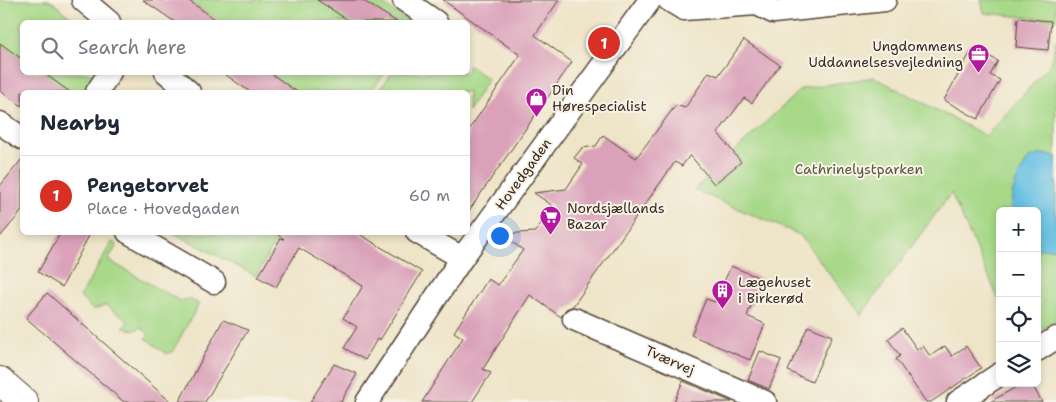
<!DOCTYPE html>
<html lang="en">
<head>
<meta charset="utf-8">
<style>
	body { margin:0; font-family:"Shantell Sans",sans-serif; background:#f6f6f7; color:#1f2937 }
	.controls { position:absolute; right:15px; bottom:15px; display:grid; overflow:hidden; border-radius:8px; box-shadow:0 2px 8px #0003 }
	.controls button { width:45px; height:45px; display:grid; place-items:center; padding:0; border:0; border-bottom:1px solid #e0e1e3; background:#fff; color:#1f2937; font:25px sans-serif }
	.you { position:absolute; left:499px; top:235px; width:18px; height:18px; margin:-12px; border:4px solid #fff; border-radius:50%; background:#1a73e8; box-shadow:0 0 0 8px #1a73e833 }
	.badge { display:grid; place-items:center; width:32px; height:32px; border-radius:50%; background:#d93025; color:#fff; font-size:16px; font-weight:700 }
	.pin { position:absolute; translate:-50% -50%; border:2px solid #fff; box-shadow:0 1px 5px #0006 }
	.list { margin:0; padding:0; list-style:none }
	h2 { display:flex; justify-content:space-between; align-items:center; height:65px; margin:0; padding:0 20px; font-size:21px }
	h2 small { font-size:16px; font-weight:400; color:#747a83 }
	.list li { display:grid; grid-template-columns:32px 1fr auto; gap:15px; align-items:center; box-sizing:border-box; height:80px; padding:0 20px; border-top:1px solid #e0e1e3 }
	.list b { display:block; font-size:19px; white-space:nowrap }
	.list p { margin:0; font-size:16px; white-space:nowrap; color:#747a83 }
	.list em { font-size:16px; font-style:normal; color:#747a83 }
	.icon { flex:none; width:28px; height:28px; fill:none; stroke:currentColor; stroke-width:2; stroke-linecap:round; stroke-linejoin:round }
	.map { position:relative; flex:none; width:1056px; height:402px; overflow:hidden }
	.search { position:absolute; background:#fff; box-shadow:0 2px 8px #0003; left:20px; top:20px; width:450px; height:55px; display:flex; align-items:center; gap:12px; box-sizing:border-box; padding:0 18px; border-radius:8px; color:#747a83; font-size:19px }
	.panel { position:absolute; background:#fff; box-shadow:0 2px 8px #0003; left:20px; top:90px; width:450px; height:145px; border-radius:8px }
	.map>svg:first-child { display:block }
	.green { fill:#a7d989; stroke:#718254 }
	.water { fill:#64bfe2; stroke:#507480 }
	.building { fill:#daa1b9 }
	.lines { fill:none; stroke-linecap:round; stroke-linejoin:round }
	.minor-casing { stroke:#564637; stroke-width:25 }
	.secondary-casing { stroke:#564637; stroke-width:30 }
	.minor { stroke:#fff; stroke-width:22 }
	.secondary { stroke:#fff; stroke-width:28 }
	.labels { text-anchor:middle; stroke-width:4; stroke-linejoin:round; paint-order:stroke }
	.poi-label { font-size:14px; fill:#3b2a1e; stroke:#f7f3e8; text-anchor:start }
	.park-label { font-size:14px; fill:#565639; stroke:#f7f3e8 }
	.street-label { font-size:14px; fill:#3b2a1e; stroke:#f7f3e8 }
</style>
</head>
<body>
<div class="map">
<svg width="1056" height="402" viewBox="0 0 1056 402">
	<rect width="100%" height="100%" fill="#f7f3e8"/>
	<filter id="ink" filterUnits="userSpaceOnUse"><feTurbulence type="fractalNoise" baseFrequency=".02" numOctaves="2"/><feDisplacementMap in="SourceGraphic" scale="10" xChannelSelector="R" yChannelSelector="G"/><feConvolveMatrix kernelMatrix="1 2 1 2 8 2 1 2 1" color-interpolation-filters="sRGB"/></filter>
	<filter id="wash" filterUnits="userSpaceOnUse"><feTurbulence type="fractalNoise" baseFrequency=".0096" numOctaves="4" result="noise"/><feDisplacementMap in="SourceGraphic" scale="20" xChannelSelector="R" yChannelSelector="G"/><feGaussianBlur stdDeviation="1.12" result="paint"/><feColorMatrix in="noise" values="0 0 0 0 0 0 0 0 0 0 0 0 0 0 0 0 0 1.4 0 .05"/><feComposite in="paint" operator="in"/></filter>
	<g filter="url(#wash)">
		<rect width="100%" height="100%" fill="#eee4c7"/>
		<g class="green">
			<path d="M 0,0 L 50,0 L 76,22 L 22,22 L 22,59 L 0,43 Z"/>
			<path d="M 188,0 L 377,0 L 409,22 L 219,22 Z"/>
			<path d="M 981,0 L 1056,0 L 1056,20 L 984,13 Z"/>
			<path d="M 1056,40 L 1056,321 L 1037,332 L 1037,211 L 1000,211 L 1000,302 L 951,193 L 861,315 L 800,235 L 694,190 L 801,89 L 874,77 L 986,136 L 1050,65 Z"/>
			<path d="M 468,65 L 488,79 L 468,111 L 468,92 L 378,92 L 392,73 L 468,72 Z"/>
			<path d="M 42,73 L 99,73 L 86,92 L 70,92 Z"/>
			<path d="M 269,73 L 385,73 L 370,92 L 297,92 Z"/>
			<path d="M 174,233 L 286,233 L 283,237 L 279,236 L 256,276 Z"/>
			<path d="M 112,242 L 117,245 L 108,260 L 180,301 L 189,299 L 199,304 L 172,352 L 166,354 L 146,338 L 149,335 L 141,327 L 135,330 L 123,328 L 128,321 L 106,305 L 93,310 L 80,297 Z"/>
		</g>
		<path class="water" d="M 1044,154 L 1056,156 L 1056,247 L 1053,249 L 1037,249 L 1037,211 L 1011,211 C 1011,188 1017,176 1030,157 Z"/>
		<g id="blocks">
			<g class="building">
				<path d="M 143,0 L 188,0 L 219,22 L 175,22 Z"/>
				<path d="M 317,0 L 362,0 L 397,22 L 351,22 Z"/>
				<path d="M 443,0 L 559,0 L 535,35 L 572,62 L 468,212 L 468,131 L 520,55 Z"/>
				<path d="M 1018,18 L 1051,21 L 1048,50 L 1016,47 Z"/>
				<path d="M 744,40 L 780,65 L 752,103 L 744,98 L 718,133 L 741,162 L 714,184 L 690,155 L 682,166 L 675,162 L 573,306 L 566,309 L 561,317 L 530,295 L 483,369 L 491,373 L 472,402 L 422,402 L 463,338 L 454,332 L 488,279 L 498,285 L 523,250 L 501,234 L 535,232 L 553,206 L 534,193 L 566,189 L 583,164 L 574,158 L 582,148 L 596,146 L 603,135 L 636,158 L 676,105 L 685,108 L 709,72 L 718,76 Z"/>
				<path d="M 0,43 L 22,59 L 22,72 L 42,72 L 70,92 L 22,92 L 22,106 L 0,91 Z"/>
				<path d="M 973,48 L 998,61 L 990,75 L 1000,80 L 978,119 L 944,100 Z"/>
				<path d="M 222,72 L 269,72 L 297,92 L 250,92 Z"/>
				<path d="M 22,159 L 22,211 L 0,237 L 0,186 Z"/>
				<path d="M 61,232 L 91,232 L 62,287 L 38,272 Z"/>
				<path d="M 274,232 L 356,232 L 422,272 L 380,340 L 377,339 L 365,360 L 344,348 L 357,327 L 343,318 L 363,286 L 299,248 L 276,287 L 258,277 L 281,238 L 284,239 Z"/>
				<path d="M 731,266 L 762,279 L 747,316 L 765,324 L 750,360 L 691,335 L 706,299 L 715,302 Z"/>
				<path d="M 47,293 L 171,402 L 124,402 L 26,318 Z"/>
				<path d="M 223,320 L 248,330 L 205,402 L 179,402 Z"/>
				<path d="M 808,326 L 832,336 L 812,382 L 788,371 Z"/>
				<path d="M 902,328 L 917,349 L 923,346 L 930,356 L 945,346 L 952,356 L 966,346 L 981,368 L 931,402 L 926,402 L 896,359 L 900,356 L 888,339 Z"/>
				<path d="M 760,351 L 781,360 L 769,389 L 748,380 Z"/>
				<path d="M 334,364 L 357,374 L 341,402 L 310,402 Z"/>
				<path d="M 683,381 L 732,402 L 674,402 Z"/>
				<path d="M 1023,383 L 1031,383 L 1042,402 L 990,402 Z"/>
			</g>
		</g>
	</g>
	<g filter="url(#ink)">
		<use href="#blocks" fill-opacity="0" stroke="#564637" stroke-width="1"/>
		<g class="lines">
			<defs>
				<g id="minor">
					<path d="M 83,0 L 109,22"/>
					<path d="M 404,0 L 436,22"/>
					<path d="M 669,0 L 684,9 L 757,4 L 765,0"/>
					<path d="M 757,4 L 773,12 L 885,0"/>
					<path d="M 166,72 L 189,92"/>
					<path d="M 97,92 L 110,72"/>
					<path d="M 0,123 L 22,138"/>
					<path d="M 128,232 L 214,282"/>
					<path d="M 417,232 L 462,258"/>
					<path d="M 574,319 L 765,402"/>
					<path d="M 1037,350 L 1056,338"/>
					<path d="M 367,402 L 462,258 L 650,0"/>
					<path d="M 958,402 L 1000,374"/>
				</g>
				<path id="secondary" d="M 0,381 L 24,402"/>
			</defs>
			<use href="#minor" class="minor-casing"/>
			<use href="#secondary" class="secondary-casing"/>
			<use href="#minor" class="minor"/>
			<use href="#secondary" class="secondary"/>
		</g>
	</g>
	<defs>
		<symbol id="office-pin" viewBox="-11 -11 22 30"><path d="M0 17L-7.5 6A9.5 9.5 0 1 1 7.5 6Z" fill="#b5179e" stroke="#f7f3e8"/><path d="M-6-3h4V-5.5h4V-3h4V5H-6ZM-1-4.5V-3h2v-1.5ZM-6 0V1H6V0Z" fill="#fff"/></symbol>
		<symbol id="shop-pin" viewBox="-11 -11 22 30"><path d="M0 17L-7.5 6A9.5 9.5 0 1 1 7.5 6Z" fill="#b5179e" stroke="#f7f3e8"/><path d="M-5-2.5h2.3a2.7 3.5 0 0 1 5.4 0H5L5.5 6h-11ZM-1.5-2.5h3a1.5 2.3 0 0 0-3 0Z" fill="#fff"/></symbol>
		<symbol id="supermarket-pin" viewBox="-11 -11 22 30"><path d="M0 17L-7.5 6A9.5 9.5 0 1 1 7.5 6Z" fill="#b5179e" stroke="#f7f3e8"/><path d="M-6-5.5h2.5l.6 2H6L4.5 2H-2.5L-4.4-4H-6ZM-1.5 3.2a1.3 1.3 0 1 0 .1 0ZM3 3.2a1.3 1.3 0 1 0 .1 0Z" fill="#fff"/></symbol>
		<symbol id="building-pin" viewBox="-11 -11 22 30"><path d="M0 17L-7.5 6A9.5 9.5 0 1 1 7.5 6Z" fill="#b5179e" stroke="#f7f3e8"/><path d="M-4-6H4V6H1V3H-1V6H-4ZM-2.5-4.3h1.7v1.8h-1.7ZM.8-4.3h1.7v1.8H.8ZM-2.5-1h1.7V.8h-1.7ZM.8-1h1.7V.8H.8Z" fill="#fff"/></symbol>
	</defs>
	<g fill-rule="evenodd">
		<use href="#office-pin" x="966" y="42" width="25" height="34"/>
		<use href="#shop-pin" x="524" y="86" width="25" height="34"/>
		<use href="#supermarket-pin" x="538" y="204" width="25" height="34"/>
		<use href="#building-pin" x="710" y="278" width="25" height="34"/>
	</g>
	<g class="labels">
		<g class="poi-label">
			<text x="963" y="51" text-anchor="end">Ungdommens<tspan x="963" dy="16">Uddannelsesvejledning</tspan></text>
			<text x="552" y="95">Din<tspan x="552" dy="16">Hørespecialist</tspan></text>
			<text x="567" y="213">Nordsjællands<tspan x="567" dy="16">Bazar</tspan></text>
			<text x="738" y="287">Lægehuset<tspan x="738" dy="16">i Birkerød</tspan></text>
		</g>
		<g class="park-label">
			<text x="859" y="174">Cathrinelystparken</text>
		</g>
		<g class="street-label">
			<text transform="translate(523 174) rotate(-54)" y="5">Hovedgaden</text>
			<text transform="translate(670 360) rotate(24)" y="5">Tværvej</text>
		</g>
	</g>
</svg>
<div class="controls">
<button>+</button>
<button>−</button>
<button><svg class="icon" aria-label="locate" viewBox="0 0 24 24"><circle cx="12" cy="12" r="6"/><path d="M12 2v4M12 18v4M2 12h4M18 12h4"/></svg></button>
<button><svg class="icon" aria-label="layers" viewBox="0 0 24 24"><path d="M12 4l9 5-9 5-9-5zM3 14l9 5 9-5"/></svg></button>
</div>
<div class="you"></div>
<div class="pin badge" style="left:604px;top:43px">1</div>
<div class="search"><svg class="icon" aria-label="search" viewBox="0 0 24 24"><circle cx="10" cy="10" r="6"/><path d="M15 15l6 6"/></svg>Search here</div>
<section class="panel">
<h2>Nearby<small></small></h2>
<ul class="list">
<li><span class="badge">1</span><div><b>Pengetorvet</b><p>Place · Hovedgaden</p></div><em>60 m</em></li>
</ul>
</section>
</div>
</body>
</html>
